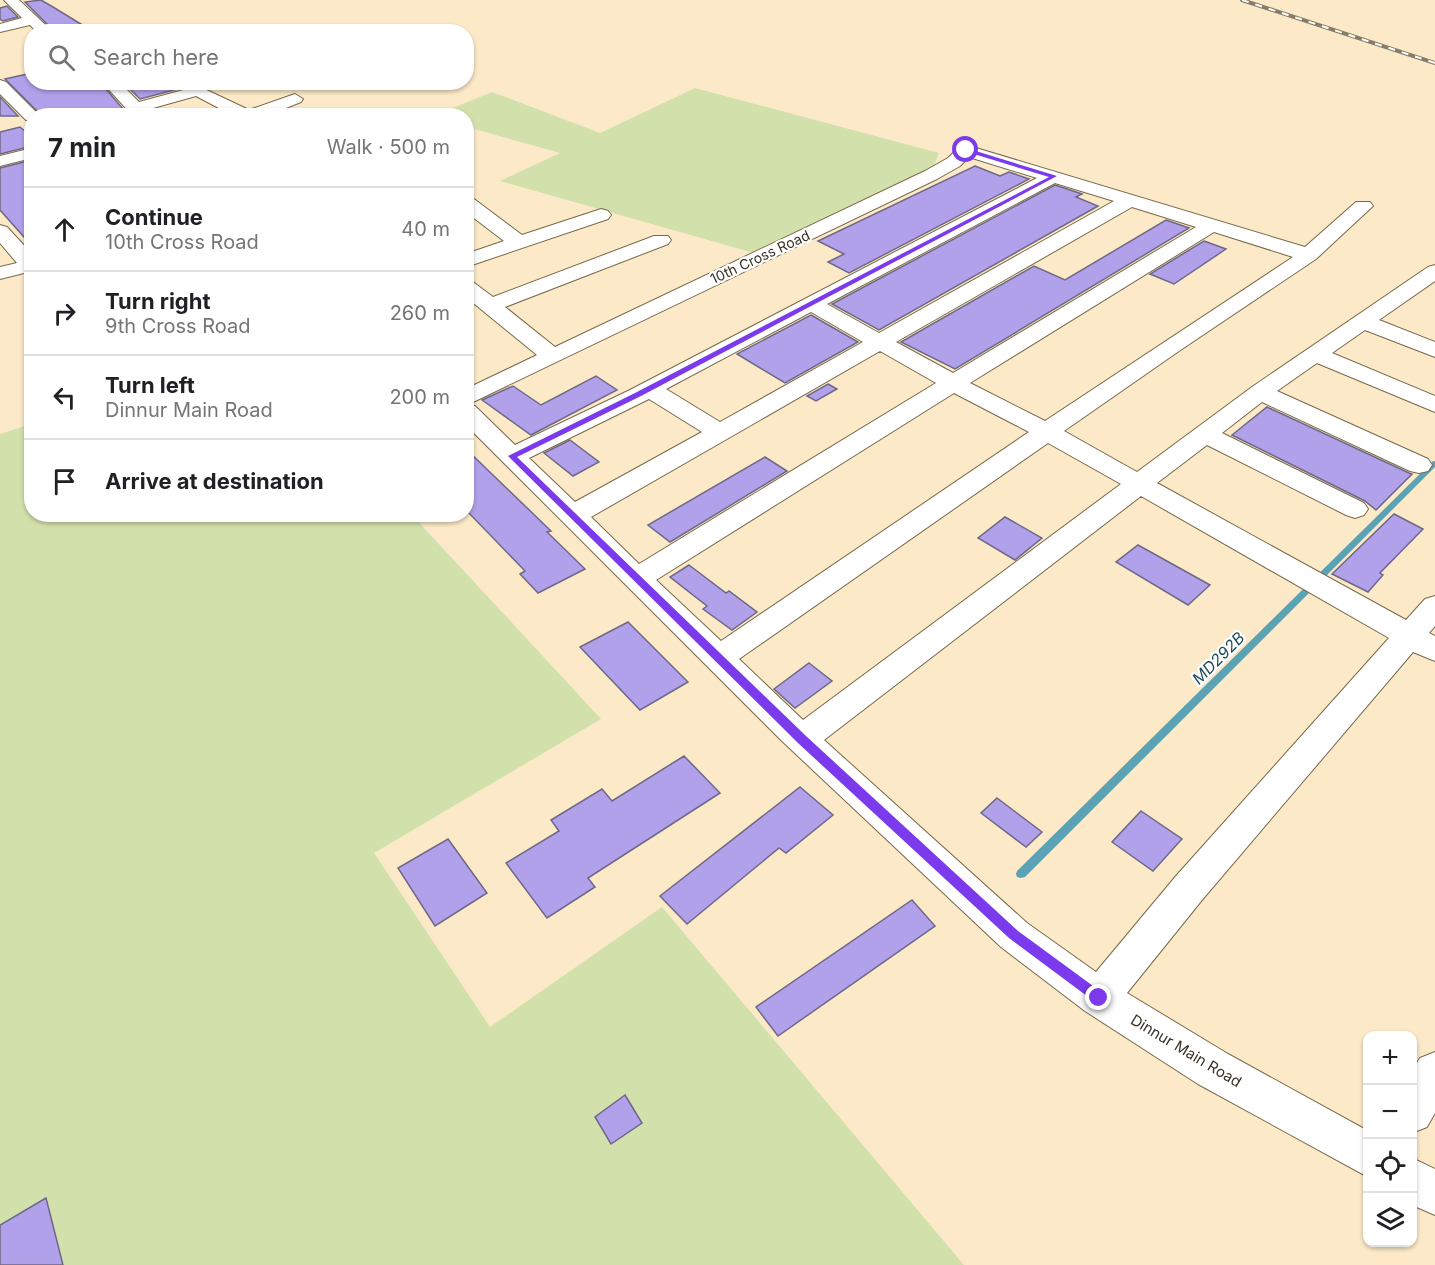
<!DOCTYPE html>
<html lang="en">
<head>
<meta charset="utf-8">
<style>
	body { margin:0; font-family:Inter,sans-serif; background:#f6f6f6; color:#202124 }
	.controls { position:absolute; right:18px; bottom:18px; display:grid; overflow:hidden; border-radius:12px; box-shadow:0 2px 4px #0004 }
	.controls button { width:54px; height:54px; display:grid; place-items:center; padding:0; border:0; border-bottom:2px solid #e0e0e0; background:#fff; color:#202124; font:30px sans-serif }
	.stop { position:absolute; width:18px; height:18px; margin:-14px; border:4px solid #7c3aed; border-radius:50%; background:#fff }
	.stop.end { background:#7c3aed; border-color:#fff; box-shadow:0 2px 6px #0008 }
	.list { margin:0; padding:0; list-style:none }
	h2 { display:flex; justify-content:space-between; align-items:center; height:78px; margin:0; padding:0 24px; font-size:26px }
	h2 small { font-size:20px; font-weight:400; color:#757577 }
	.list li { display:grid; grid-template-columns:39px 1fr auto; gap:18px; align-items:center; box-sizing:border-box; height:84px; padding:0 24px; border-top:2px solid #e0e0e0 }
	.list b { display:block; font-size:22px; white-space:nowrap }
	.list p { margin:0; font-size:20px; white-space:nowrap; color:#757577 }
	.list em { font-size:20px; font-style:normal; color:#757577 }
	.icon { flex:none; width:33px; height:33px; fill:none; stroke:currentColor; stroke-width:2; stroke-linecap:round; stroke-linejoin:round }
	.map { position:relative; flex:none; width:1435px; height:1265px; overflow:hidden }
	.search { position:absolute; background:#fff; box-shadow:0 2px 4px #0004; left:24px; top:24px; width:450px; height:66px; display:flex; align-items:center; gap:15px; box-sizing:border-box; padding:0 21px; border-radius:24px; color:#757577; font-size:22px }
	.panel { position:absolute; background:#fff; box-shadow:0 2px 4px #0004; left:24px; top:108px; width:450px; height:414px; border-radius:24px }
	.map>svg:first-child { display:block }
	.green { fill:#d2e1ac }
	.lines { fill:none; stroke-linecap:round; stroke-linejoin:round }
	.stream { fill:#5ba3b4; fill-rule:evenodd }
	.building { fill:#b1a1eb; stroke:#6e6887; stroke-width:1.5 }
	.minor-casing { stroke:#79694b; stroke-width:2 }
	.minor { fill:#fff; fill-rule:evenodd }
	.rail-casing { stroke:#877c67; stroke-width:4 }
	.rail { stroke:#fff; stroke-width:2; stroke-dasharray:7; stroke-linecap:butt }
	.route { fill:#7c3aed }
	.labels { text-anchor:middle; stroke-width:4.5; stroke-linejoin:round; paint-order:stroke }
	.far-street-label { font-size:14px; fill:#393225; stroke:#fff }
	.street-label { font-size:15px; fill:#393225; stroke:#fff }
	.water-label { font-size:16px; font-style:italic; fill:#1c4b57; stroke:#fff }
</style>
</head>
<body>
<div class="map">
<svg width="1435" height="1265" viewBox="0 0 1435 1265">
	<rect width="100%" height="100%" fill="#fbe9c7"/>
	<g class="green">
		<path d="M 695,88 L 939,153 L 933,168 L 754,253 L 500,181 L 560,153 L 467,127 L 466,116 L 433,116 L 492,92 L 600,133 Z"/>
		<path d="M 31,424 L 32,514 L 412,515 L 601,719 L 374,853 L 490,1027 L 662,907 L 964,1265 L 0,1265 L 0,434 Z"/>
	</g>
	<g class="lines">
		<path class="stream" d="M 1433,461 L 1435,461 L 1435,467 L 1025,877 L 1021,878 L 1017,877 L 1016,874 L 1017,871 Z"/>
	</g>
	<g class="building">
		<path d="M 41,0 L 53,7 L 94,32 L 55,32 L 25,2 Z"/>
		<path d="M 7,6 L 18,17 L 3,21 L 0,19 L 0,8 Z"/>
		<path d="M 32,73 L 32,82 L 100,82 L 129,116 L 42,116 L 5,79 Z"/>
		<path d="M 123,82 L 193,82 L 193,85 L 140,99 Z"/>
		<path d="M 0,97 L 18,116 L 0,116 Z"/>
		<path d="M 20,127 L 32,137 L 32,146 L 0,154 L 0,132 Z"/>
		<path d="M 32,160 L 32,246 L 0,210 L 0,168 Z"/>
		<path d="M 975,166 L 1000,176 L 1009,172 L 1029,179 L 849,273 L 828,262 L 844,254 L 818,241 Z"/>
		<path d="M 1055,185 L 1082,194 L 1076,197 L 1098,206 L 879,330 L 832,304 Z"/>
		<path d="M 1166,220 L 1189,228 L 955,369 L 901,342 L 1034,266 L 1065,280 Z"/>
		<path d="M 1204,241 L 1226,249 L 1174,284 L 1150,274 Z"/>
		<path d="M 811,315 L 858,342 L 785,383 L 737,354 Z"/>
		<path d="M 596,376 L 617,390 L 531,435 L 482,400 L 513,386 L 541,405 Z"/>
		<path d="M 828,384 L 837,389 L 816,401 L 807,396 Z"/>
		<path d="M 1267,407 L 1409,473 L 1412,474 L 1376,510 L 1365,501 L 1232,435 Z"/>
		<path d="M 570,440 L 599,462 L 573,476 L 544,453 Z"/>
		<path d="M 466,449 L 551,531 L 547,532 L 585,569 L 538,593 L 520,574 L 525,571 L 466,510 Z"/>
		<path d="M 765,457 L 787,471 L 670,542 L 648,525 Z"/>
		<path d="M 1394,514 L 1423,529 L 1380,573 L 1383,575 L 1368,592 L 1332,574 Z"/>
		<path d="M 1005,517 L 1042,538 L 1015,560 L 978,538 Z"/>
		<path d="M 1138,545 L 1210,585 L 1188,605 L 1116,562 Z"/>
		<path d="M 689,565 L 726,593 L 729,591 L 757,612 L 732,630 L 703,609 L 707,606 L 670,577 Z"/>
		<path d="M 628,622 L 688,682 L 640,710 L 580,647 Z"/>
		<path d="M 809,663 L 832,681 L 795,708 L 774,689 Z"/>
		<path d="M 684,756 L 720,793 L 588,878 L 595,887 L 547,918 L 506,863 L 559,831 L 551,820 L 602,789 L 612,801 Z"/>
		<path d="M 800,787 L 833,815 L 786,853 L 779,848 L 687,924 L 660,896 Z"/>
		<path d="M 997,798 L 1042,832 L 1026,847 L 981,813 Z"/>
		<path d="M 1141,811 L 1182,839 L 1153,871 L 1112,842 Z"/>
		<path d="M 448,839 L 487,893 L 435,926 L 398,868 Z"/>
		<path d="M 912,900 L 935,926 L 778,1036 L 756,1007 Z"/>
		<path d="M 625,1095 L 642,1123 L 611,1144 L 595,1117 Z"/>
		<path d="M 46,1198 L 63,1265 L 0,1265 L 0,1225 Z"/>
	</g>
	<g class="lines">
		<defs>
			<g id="minor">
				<path d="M 4,0 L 19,0 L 53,32 L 37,32 L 30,25 L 0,32 L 0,24 L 22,18 Z"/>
				<path d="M 0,80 L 6,82 L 40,116 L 32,116 L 32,121 L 26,120 L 0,94 Z"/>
				<path d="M 102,82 L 119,82 L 139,102 L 198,86 L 249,110 L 295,94 L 303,99 L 301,102 L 266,116 L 234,116 L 196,96 L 146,110 L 151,116 L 133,116 Z"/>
				<path d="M 966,145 L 1305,247 L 1356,202 L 1370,202 L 1373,206 L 1316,259 L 1179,351 L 1064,431 L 1137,472 L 1252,387 L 1428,267 L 1435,265 L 1435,281 L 1379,320 L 1435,342 L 1435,357 L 1365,330 L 1332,353 L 1435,396 L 1435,412 L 1317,363 L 1277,391 L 1428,459 L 1432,465 L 1428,471 L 1419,473 L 1410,471 L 1262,402 L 1222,433 L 1364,503 L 1368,509 L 1364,515 L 1355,518 L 1346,515 L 1207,445 L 1157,483 L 1406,620 L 1425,599 L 1435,596 L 1435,626 L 1429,633 L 1435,636 L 1435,661 L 1413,652 L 1202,900 L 1127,993 L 1228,1054 L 1368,1131 L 1368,1177 L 1198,1084 L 1085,1011 L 1001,947 L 782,741 L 466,425 L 466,389 L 537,355 L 466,297 L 466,280 L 473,282 L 493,297 L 654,236 L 668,236 L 671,240 L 668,244 L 505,307 L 555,347 L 925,171 L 948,158 L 960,146 ZM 969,157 L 1037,178 L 630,390 L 515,445 L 475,406 L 469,404 L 937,179 L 960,166 ZM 1055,183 L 1114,201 L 879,333 L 827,304 ZM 1132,207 L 1196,227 L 953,373 L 896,342 ZM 1214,232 L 1293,257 L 1045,421 L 970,383 ZM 811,312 L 863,342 L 720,422 L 666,389 ZM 880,351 L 936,383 L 639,564 L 591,517 ZM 954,393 L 1029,432 L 721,641 L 656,580 ZM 649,399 L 702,432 L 575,502 L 529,458 ZM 1048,443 L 1121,484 L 803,720 L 739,659 ZM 1141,496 L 1389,638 L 1176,876 L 1096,972 L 1027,923 L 824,740 Z"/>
				<path d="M 32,148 L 32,158 L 0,166 L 0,156 Z"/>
				<path d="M 466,197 L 474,199 L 522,235 L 601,209 L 608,211 L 611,215 L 608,219 L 466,267 L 466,254 L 504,241 L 466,212 Z"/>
				<path d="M 0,225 L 7,227 L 32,254 L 32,271 L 0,279 L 0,267 L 17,263 L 0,243 Z"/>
				<path d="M 1435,1052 L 1435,1113 L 1427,1127 L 1412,1133 L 1412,1071 L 1420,1058 Z"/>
				<path d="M 1412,1158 L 1435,1169 L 1435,1215 L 1412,1205 Z"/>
			</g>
		</defs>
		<use href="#minor" class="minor-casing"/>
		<use href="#minor" class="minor"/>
		<defs>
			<path id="rail" d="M 1242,0 L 1435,63"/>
		</defs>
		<use href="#rail" class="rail-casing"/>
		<use href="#rail" class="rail"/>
	</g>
	<path class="route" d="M 966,148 L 1057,176 L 641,396 L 517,457 L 806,736 L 1018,931 L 1104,994 L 1106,998 L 1104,1003 L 1099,1005 L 1009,938 L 798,743 L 508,456 L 635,393 L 1049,177 L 964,151 Z"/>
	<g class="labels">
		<g class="far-street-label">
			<text transform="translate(760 257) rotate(-25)" y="5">10th Cross Road</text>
		</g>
		<g class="street-label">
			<text transform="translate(1186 1051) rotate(31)" y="5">Dinnur Main Road</text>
		</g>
		<g class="water-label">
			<text transform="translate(1218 658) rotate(-45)" y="6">MD292B</text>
		</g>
	</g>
</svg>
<div class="controls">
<button>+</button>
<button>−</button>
<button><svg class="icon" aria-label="locate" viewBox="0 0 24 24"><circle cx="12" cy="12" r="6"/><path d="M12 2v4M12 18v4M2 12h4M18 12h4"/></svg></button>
<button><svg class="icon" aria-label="layers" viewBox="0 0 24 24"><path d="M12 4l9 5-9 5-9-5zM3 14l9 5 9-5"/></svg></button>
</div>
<div class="stop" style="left:966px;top:150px"></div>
<div class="stop end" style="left:1099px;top:998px"></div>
<div class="search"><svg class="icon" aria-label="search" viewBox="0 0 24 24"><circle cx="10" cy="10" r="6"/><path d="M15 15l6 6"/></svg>Search here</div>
<section class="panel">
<h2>7 min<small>Walk · 500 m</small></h2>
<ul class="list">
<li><svg class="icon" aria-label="ahead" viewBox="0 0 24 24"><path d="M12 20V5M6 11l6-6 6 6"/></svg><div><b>Continue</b><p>10th Cross Road</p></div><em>40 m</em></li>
<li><svg class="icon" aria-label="right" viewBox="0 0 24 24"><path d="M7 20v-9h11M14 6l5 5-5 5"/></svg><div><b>Turn right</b><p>9th Cross Road</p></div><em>260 m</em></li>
<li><svg class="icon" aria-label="left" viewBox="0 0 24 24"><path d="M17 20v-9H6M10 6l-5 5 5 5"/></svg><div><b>Turn left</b><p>Dinnur Main Road</p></div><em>200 m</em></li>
<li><svg class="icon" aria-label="arrive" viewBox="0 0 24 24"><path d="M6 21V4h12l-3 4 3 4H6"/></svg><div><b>Arrive at destination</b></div></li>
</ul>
</section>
</div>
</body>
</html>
